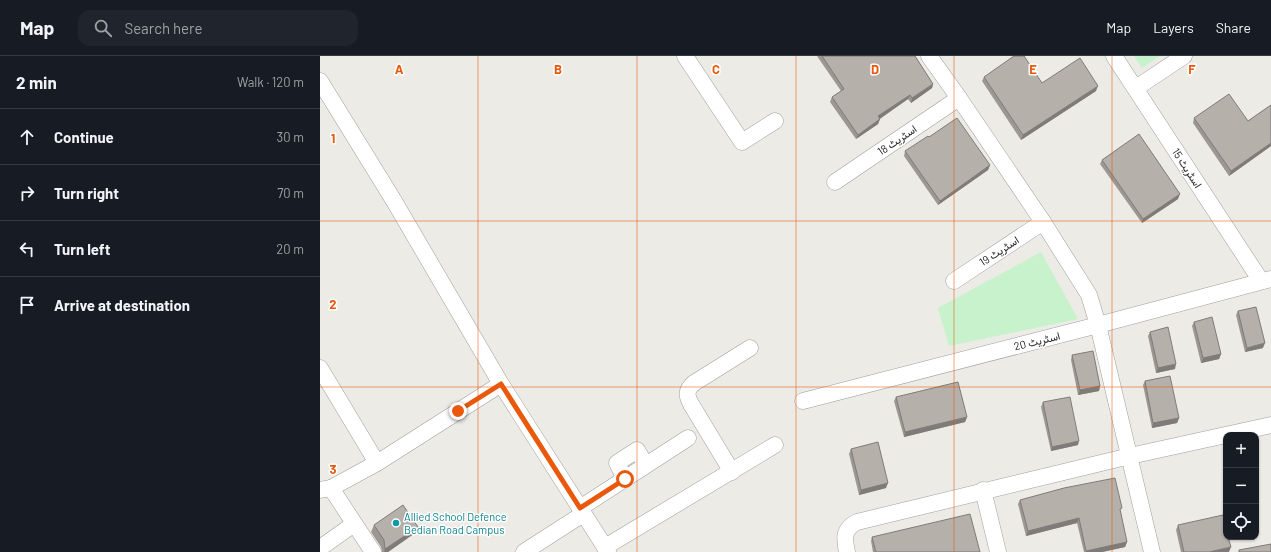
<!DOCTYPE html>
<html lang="en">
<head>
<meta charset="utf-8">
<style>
	body { margin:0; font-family:Barlow,Vazirmatn,sans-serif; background:#20242c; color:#f1f3f6 }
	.controls { position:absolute; right:12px; bottom:12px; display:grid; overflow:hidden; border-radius:8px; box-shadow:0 1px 3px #0004 }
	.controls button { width:36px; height:36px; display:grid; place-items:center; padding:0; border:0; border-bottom:1px solid #363941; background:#171b24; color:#f1f3f6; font:20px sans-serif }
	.stop { position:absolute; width:12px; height:12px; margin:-9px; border:3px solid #ea580c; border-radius:50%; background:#fff }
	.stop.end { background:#ea580c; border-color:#fff; box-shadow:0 1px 4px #0008 }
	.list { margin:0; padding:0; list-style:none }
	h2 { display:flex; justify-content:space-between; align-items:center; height:52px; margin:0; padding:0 16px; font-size:17px }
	h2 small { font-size:13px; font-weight:400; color:#9ea1a6 }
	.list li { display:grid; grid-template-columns:26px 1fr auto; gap:12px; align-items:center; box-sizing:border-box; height:56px; padding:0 16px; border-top:1px solid #363941 }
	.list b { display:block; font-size:15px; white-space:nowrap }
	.list em { font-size:13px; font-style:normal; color:#9ea1a6 }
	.icon { flex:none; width:22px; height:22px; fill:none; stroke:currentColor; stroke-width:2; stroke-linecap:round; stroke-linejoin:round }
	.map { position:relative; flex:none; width:951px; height:496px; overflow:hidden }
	header { display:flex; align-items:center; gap:24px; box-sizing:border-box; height:56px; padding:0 20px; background:#171b24; border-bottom:1px solid #363941 }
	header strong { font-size:19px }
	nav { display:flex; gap:22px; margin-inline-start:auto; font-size:14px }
	.search { width:280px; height:36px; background:#20242c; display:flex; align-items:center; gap:10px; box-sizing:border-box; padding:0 14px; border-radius:12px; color:#9ea1a6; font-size:15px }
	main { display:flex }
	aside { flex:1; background:#171b24 }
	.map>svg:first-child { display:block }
	.park { fill:#c7f2cc }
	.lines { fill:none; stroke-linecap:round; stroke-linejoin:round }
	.minor-casing { stroke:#9f9f9f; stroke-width:17 }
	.minor { stroke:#fff; stroke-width:16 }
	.wall { fill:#9d9793 }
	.shaded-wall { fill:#7f7b78 }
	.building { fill:#b6b0ab; stroke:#7f7b78 }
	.route { stroke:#ea580c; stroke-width:5 }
	.grid { fill:none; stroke:#e8590c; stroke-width:1; stroke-opacity:0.55 }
	.culture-dot { fill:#0f9aa8; stroke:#fff; stroke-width:1.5 }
	.labels { text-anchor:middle; stroke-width:3; stroke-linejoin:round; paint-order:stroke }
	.street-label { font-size:11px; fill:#1e1e1e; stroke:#fff }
	.culture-label { font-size:11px; fill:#0d838f; stroke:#fff; text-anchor:start }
	.grid-label { font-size:13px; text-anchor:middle; font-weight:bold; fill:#e8590c; stroke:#fff; stroke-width:3; stroke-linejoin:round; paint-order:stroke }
</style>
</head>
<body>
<header>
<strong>Map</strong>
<div class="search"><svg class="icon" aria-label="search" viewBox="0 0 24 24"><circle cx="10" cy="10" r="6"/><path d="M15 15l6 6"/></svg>Search here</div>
<nav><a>Map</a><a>Layers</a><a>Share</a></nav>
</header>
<main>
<aside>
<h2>2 min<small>Walk · 120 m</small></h2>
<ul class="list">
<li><svg class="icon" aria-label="ahead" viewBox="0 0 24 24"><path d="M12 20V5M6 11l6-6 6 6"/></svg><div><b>Continue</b></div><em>30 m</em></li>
<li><svg class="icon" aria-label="right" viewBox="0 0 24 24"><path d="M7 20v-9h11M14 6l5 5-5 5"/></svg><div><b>Turn right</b></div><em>70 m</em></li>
<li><svg class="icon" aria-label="left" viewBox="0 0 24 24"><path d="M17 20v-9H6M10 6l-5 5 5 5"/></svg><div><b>Turn left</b></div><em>20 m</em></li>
<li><svg class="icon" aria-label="arrive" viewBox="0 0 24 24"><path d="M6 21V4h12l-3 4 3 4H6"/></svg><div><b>Arrive at destination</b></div></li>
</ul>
</aside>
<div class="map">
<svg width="951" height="496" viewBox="0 0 951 496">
	<rect width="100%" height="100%" fill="#edebe5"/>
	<g class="park">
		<path d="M 814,0 L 840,0 L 822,12 Z"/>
		<path d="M 721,196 L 758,263 L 629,290 L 618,252 Z"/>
	</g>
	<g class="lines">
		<defs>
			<g id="minor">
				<path d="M 365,0 L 422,86 L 455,65"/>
				<path d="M 609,0 L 639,42 L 723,166 L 769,239 L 778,269 L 832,496"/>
				<path d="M 794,0 L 941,225"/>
				<path d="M 0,25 L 74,145 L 181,328 L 288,496"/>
				<path d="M 816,32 L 864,0"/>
				<path d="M 515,126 L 639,42"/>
				<path d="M 634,225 L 723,166"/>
				<path d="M 0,312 L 57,407"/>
				<path d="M 483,345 L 778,269 L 951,223"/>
				<path d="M 412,416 L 371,348 C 366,339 366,334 374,327 L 430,292"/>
				<path d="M 305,423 L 297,407 L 317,394 L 326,409"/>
				<path d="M 11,432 L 53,496"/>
				<path d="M 0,434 L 11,432 L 57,407 L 181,328"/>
				<path d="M 663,434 L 678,496"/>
				<path d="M 260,452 L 368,382"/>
				<path d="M 285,491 L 455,389"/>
				<path d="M 0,492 L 34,468"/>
				<path d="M 204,496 L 263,458"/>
				<path d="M 527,496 C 524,482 523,473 537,466 L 810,400 L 951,369"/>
			</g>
		</defs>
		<use href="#minor" class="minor-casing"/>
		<use href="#minor" class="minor"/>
	</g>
	<g class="wall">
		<path d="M 497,0 L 595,0 L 613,28 L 612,32 L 591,47 L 588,43 L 560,63 L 558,68 L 536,83 L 510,46 L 512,41 L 521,35 Z"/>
		<path d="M 664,21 L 722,27 L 776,35 L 701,84 L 662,25 Z"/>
		<path d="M 951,49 L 951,90 L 909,120 L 873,67 L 874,62 L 928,65 Z"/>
		<path d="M 609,81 L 670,109 L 668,114 L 618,149 L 584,100 L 585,95 Z"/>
		<path d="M 782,104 L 858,143 L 822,167 L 780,108 Z"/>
		<path d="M 918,255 L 943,292 L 925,296 L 916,259 Z"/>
		<path d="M 874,266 L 901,298 L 899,303 L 881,307 L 872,270 Z"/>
		<path d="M 830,276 L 855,313 L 836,317 L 828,280 Z"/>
		<path d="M 752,299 L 780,330 L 779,335 L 758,339 L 751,304 Z"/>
		<path d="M 825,325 L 859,362 L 857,367 L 832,372 L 823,329 Z"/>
		<path d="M 576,341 L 647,361 L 645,366 L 584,381 L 574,345 Z"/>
		<path d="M 723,346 L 758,389 L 731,395 L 721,351 Z"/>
		<path d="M 531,393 L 566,432 L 539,439 L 529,398 Z"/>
		<path d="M 700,444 L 800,457 L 807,486 L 805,491 L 782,496 L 764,496 L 757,467 L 706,480 L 698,448 Z"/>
		<path d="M 54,469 L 98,471 L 95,477 L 68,496 L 62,496 L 61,491 L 51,476 Z"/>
		<path d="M 858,469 L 909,496 L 861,496 L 856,474 Z"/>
		<path d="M 552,481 L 660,496 L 553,496 L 551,485 Z"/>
	</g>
	<g class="shaded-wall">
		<path d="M 613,28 L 612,32 L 591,47 L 592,42 Z"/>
		<path d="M 778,30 L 776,35 L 701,84 L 703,79 Z"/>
		<path d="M 590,39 L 588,43 L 556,65 L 558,60 Z"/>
		<path d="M 560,63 L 558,68 L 536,83 L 538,79 Z"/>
		<path d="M 951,87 L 951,90 L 909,120 L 911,115 Z"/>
		<path d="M 670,109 L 668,114 L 618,149 L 620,145 Z"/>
		<path d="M 860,138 L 858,143 L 822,167 L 823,163 Z"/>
		<path d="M 945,287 L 943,292 L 925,296 L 927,292 Z"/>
		<path d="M 901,298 L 899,303 L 881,307 L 883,302 Z"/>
		<path d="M 856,308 L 855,313 L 836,317 L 838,312 Z"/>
		<path d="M 780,330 L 779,335 L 758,339 L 760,334 Z"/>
		<path d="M 647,361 L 645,366 L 584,381 L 585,376 Z"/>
		<path d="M 859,362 L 857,367 L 832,372 L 833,367 Z"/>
		<path d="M 759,385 L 758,389 L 731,395 L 732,391 Z"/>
		<path d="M 568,427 L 566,432 L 539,439 L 541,434 Z"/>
		<path d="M 759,462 L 757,467 L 706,480 L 708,475 Z"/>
		<path d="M 98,471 L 95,477 L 68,496 L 64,496 L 65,493 Z"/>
		<path d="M 807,486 L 805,491 L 782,496 L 766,496 L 766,495 Z"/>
		<path d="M 911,491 L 909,496 L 889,496 Z"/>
	</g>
	<g class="building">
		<path d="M 502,0 L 595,0 L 613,28 L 592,42 L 590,39 L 558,60 L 560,63 L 538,79 L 512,41 L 524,33 Z"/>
		<path d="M 694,0 L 704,0 L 722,27 L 760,2 L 778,30 L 703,79 L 664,21 Z"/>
		<path d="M 909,38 L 928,65 L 951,49 L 951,87 L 911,115 L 874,62 Z"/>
		<path d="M 637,62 L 670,109 L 620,145 L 585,95 L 608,80 L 609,81 Z"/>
		<path d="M 819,78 L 860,138 L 823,163 L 782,104 Z"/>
		<path d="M 936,251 L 945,287 L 927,292 L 918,255 Z"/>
		<path d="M 892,261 L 901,298 L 883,302 L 874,266 Z"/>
		<path d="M 848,271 L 856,308 L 838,312 L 830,276 Z"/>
		<path d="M 773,295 L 780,330 L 760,334 L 752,299 Z"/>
		<path d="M 850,320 L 859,362 L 833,367 L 825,325 Z"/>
		<path d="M 638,326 L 647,361 L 585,376 L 576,341 Z"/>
		<path d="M 750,341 L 759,385 L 732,391 L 723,346 Z"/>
		<path d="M 558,386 L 568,427 L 541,434 L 531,393 Z"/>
		<path d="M 795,422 L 802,452 L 800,453 L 807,486 L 766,495 L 759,462 L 708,475 L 700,444 L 744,432 Z"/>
		<path d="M 83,449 L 98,471 L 65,493 L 64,484 L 54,469 Z"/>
		<path d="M 650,458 L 660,496 L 556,496 L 552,481 Z"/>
		<path d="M 903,459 L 906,470 L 906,481 L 908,481 L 911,491 L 889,496 L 864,496 L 858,469 Z"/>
		<path d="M 951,488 L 951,496 L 919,496 L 919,494 Z"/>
	</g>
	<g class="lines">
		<path class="route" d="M 138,355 L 181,328 L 260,452 L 305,423"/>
	</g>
	<path class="grid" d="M 158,0 L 158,496M 317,0 L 317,496M 476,0 L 476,496M 634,0 L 634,496M 792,0 L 792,496M 0,165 L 951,165M 0,331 L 951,331"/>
	<circle class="culture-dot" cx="76" cy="467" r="4"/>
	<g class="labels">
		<g class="street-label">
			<text transform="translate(577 84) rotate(-34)" y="4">اسٹریٹ 18</text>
			<text transform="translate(867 112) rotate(57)" y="4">اسٹریٹ 15</text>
			<text transform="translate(679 195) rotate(-33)" y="4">اسٹریٹ 19</text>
			<text transform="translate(717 285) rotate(-14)" y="4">اسٹریٹ 20</text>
		</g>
		<g class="culture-label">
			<text x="84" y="465">Allied School Defence<tspan x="84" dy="13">Bedian Road Campus</tspan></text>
		</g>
	</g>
	<g class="grid-label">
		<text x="79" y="18">A</text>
		<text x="238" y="18">B</text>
		<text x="396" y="18">C</text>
		<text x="555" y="18">D</text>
		<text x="713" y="18">E</text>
		<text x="872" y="18">F</text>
		<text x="13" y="87">1</text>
		<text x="13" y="253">2</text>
		<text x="13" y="418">3</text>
	</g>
</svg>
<div class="controls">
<button>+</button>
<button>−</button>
<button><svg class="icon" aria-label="locate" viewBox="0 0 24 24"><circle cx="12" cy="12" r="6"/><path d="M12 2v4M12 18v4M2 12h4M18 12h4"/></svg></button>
</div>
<div class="stop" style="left:305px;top:423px"></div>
<div class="stop end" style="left:138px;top:355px"></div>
</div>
</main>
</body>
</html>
